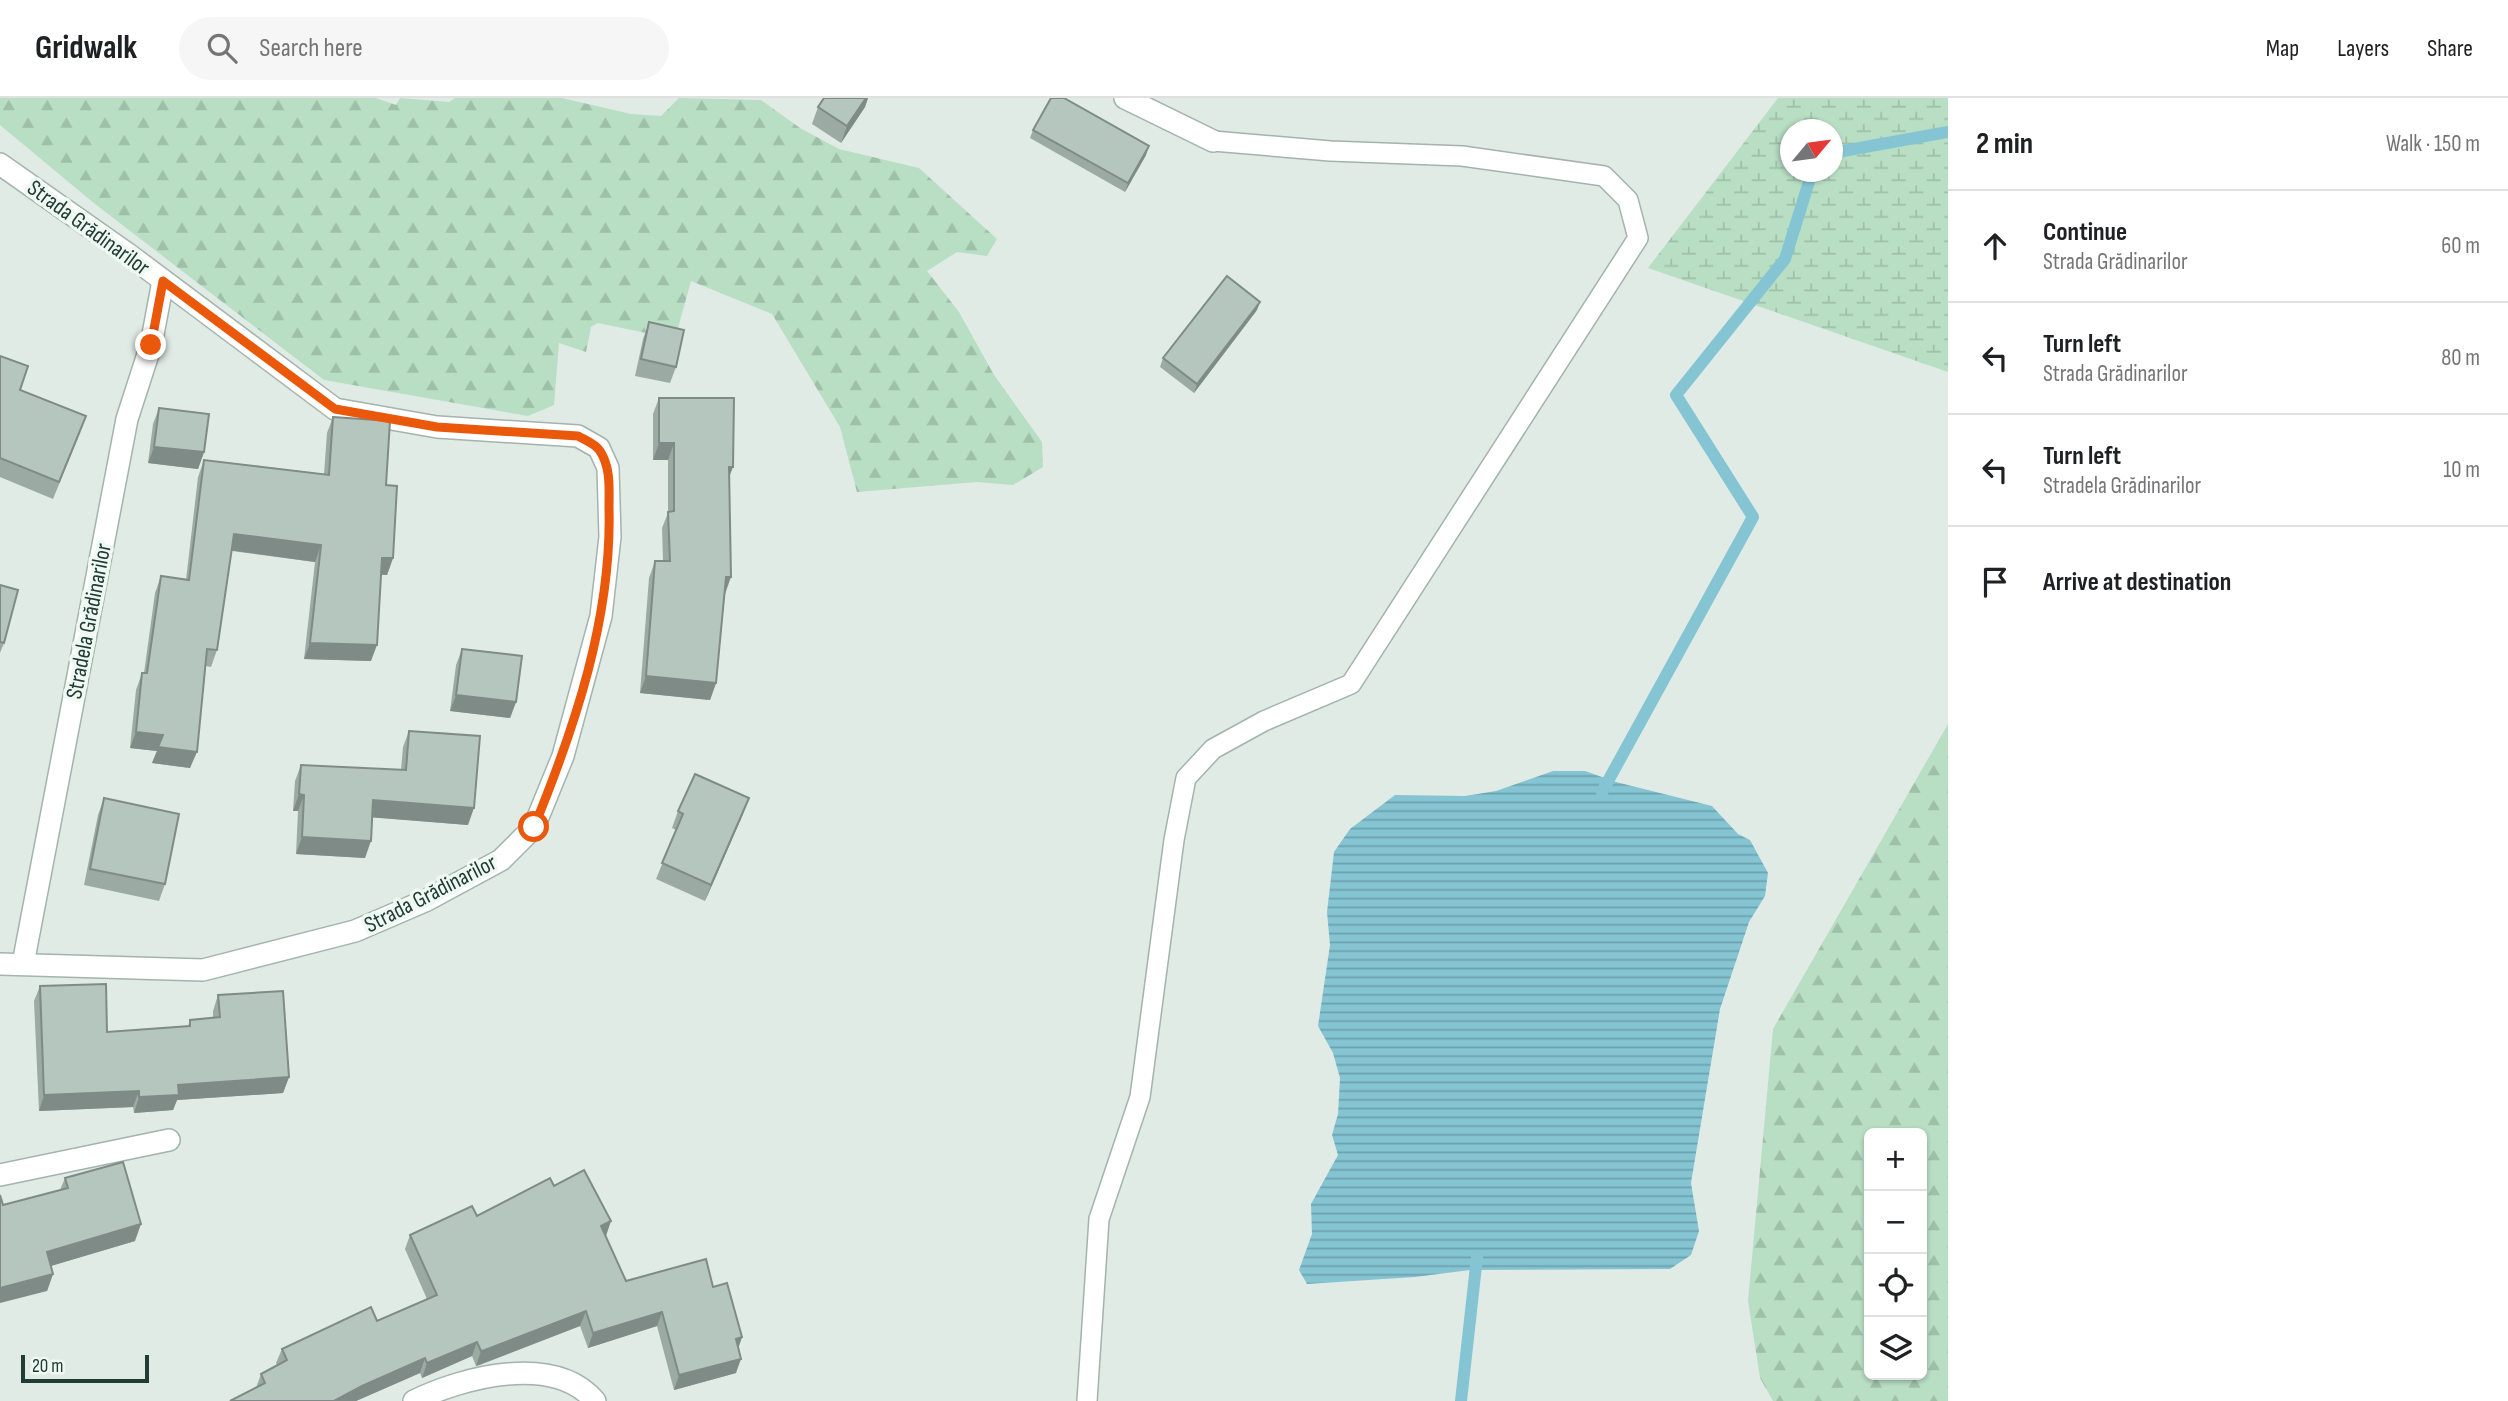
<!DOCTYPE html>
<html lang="en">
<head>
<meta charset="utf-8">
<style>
	body { margin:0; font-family:"Sofia Sans Condensed",sans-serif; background:#f6f6f6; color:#202124 }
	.controls { position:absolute; right:21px; bottom:21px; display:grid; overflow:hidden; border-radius:10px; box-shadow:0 2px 5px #0004 }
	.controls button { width:63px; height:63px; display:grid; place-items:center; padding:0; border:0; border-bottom:2px solid #e0e0e0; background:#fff; color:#202124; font:35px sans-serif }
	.compass { position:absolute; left:1780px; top:21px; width:63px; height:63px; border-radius:50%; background:#fff; box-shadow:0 2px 5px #0004; rotate:61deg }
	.scale { position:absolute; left:21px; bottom:18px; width:128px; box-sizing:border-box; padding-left:7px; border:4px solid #203c35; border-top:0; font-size:19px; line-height:24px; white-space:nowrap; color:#203c35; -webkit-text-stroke:5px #f0f8f4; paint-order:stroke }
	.stop { position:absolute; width:21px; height:21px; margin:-16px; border:5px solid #ea580c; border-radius:50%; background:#fff }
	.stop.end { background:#ea580c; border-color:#fff; box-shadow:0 2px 7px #0008 }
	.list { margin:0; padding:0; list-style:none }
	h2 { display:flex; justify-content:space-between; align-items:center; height:91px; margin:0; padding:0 28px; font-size:30px }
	h2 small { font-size:23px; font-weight:400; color:#757577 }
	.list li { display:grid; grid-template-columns:46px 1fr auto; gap:21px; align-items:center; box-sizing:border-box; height:112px; padding:0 28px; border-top:2px solid #e0e0e0 }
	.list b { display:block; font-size:26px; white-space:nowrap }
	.list p { margin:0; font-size:23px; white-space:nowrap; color:#757577 }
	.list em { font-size:23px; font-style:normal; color:#757577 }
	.icon { flex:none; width:38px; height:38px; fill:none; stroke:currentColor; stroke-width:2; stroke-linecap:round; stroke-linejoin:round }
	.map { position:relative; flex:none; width:1948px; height:1303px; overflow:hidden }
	header { display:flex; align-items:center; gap:42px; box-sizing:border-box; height:98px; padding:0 35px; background:#fff; border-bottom:2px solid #e0e0e0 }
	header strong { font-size:33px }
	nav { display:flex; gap:38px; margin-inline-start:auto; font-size:24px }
	.search { width:490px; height:63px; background:#f6f6f6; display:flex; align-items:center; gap:18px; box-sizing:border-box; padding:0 24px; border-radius:38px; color:#757577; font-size:26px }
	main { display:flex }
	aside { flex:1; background:#fff }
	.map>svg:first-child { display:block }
	.forest { fill:url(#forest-firs); fill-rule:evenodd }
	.wetland { fill:url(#wetland-marsh); fill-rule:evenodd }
	.water { fill:url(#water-rules) }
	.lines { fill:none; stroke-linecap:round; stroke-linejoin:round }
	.stream { stroke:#85c5d3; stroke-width:12 }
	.lane-casing { stroke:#a3b3ad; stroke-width:22 }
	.street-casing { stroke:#a3b3ad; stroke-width:24 }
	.lane { stroke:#fff; stroke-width:19 }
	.street { stroke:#fff; stroke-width:21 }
	.wall { fill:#9caaa4 }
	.shaded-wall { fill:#7f8b86 }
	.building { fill:#b5c6bf; stroke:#7f8b86; stroke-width:2 }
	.route { stroke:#ea580c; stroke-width:9 }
	.labels { text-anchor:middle; stroke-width:7; stroke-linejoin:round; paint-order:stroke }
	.street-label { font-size:23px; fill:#203c35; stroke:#f0f8f4 }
</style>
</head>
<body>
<header>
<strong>Gridwalk</strong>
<div class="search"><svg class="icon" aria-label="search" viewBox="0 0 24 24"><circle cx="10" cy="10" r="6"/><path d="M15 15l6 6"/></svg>Search here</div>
<nav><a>Map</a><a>Layers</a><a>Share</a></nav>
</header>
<main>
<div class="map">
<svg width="1948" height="1303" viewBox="0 0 1948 1303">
	<defs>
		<pattern id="forest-firs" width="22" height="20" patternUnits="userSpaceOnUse" patternTransform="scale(1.75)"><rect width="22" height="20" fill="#b8dec3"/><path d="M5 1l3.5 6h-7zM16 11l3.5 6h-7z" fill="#9ebfa8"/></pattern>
		<pattern id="wetland-marsh" width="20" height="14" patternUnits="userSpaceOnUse" patternTransform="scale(1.75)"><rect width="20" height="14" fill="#b8dec3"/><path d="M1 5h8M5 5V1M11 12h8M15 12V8" fill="none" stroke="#9ebfa8"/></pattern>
		<pattern id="water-rules" width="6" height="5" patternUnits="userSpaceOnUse" patternTransform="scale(1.75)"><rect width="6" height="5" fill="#85c5d3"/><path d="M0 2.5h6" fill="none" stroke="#6ca1ac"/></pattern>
	</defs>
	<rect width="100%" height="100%" fill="#e0ebe6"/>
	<g class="forest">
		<path d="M 0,0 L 376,0 L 396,7 L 400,0 L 449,4 L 455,0 L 562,0 L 631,16 L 661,18 L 679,0 L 761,2 L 800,30 L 839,51 L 919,70 L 997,141 L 987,158 L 957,154 L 927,173 L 959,214 L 994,277 L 1042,344 L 1043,369 L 1013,387 L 977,384 L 857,394 L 840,329 L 772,216 L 691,183 L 675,241 L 598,225 L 591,229 L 586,254 L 559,245 L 554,307 L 528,318 L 324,282 L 95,106 L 0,27 Z"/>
		<path d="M 1948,626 L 1948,1303 L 1773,1303 L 1760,1280 L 1748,1203 L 1773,931 ZM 1869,1035 L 1922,1035 L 1922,1277 L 1869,1277 Z"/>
	</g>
	<path class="wetland" d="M 1778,0 L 1948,0 L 1948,274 L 1648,170 ZM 1790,32 L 1832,32 L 1832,74 L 1790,74 Z"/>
	<path class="water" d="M 1553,673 L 1585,673 L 1616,684 L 1712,708 L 1738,736 L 1750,742 L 1768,775 L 1765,798 L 1749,824 L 1720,911 L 1691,1085 L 1699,1133 L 1691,1157 L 1670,1171 L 1470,1172 L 1415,1179 L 1307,1186 L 1299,1172 L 1312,1136 L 1311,1106 L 1338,1057 L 1332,1037 L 1338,1016 L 1340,980 L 1333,955 L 1318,928 L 1330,847 L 1327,814 L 1334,754 L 1350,731 L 1395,697 L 1465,698 L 1496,693 Z"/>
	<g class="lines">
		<g class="stream">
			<path d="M 1832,55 L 1948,34"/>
			<path d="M 1602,694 L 1753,419 L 1676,297 L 1785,161 L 1812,74"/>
			<path d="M 1461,1303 L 1477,1159"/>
		</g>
		<defs>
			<path id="lane" d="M 1087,1303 L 1099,1121 L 1140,999 L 1174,742 L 1186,680 L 1213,651 L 1264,623 L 1351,586 L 1638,140 L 1628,102 L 1604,78 L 1462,58 L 1330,53 L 1213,43"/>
			<g id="street">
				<path d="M 1125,0 L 1213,43"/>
				<path d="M 0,66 L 128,156 L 335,311 L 437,329 L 578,338 L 599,350 L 608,370 L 610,439 L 601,518 L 563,658 L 534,729 L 501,762 L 427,802 L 355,833 L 203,872 L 0,866"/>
				<path d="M 23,866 L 127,321 L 151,247 L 163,183"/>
				<path d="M 0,1077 L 169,1042"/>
				<path d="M 414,1303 C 463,1279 554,1255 595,1303"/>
			</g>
		</defs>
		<use href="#lane" class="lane-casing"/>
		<use href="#street" class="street-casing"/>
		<use href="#lane" class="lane"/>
		<use href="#street" class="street"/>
	</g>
	<g class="wall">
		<path d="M 824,0 L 868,0 L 865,9 L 841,45 L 812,26 L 818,9 Z"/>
		<path d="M 1033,32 L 1146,57 L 1125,94 L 1030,40 Z"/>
		<path d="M 1257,212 L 1194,295 L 1160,269 L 1163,260 Z"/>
		<path d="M 649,224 L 676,269 L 670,285 L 635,278 L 643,241 Z"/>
		<path d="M 0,258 L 20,292 L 80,335 L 53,401 L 0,379 Z"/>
		<path d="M 659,300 L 729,380 L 725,496 L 716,585 L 710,602 L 640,595 L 649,480 L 655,463 L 663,463 L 662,430 L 668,415 L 668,362 L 653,362 L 653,316 Z"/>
		<path d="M 159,310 L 204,354 L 198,371 L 148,365 L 153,326 Z"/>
		<path d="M 333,319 L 386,387 L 393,460 L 387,477 L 381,477 L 371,563 L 304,561 L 315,464 L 232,453 L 217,552 L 211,569 L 206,568 L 190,670 L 152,665 L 157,653 L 130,650 L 136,592 L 142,575 L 144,575 L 155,495 L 161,478 L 186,482 L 198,379 L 204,362 L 324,376 L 327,335 Z"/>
		<path d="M 0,487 L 4,545 L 0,555 Z"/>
		<path d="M 462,551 L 516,604 L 510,620 L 450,613 L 456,567 Z"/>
		<path d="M 409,633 L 468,727 L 372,719 L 365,760 L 296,756 L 298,713 L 293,713 L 295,683 L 301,667 L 401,672 L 403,649 Z"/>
		<path d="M 104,700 L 165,786 L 159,803 L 84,787 L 98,717 Z"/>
		<path d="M 678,713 L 743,716 L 705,803 L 656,781 L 676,732 L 672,730 Z"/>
		<path d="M 40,888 L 107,934 L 188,928 L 190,922 L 213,920 L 213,913 L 218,897 L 289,979 L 283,995 L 177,1002 L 173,1012 L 134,1015 L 133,1009 L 39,1013 L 34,903 Z"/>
		<path d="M 65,1080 L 135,1143 L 50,1168 L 53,1176 L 47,1193 L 3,1107 L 60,1092 Z"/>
		<path d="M 554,1088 L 605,1138 L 626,1183 L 713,1189 L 742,1239 L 738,1250 L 736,1275 L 674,1292 L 657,1228 L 588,1250 L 580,1228 L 480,1267 L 476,1268 L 472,1258 L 422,1280 L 420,1275 L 356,1303 L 256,1290 L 261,1276 L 277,1267 L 276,1265 L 282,1251 L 377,1223 L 427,1201 L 405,1151 L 410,1137 L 477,1118 Z"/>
	</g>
	<g class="shaded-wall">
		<path d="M 866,0 L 868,0 L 865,9 L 841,45 L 847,28 Z"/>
		<path d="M 1149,48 L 1146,57 L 1125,94 L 1128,85 Z"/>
		<path d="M 1260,204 L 1257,212 L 1194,295 L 1197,286 Z"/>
		<path d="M 659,345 L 674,345 L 668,362 L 653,362 Z"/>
		<path d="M 154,349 L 204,354 L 198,371 L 148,365 Z"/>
		<path d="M 729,369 L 733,369 L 727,385 Z"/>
		<path d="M 234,436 L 321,447 L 315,464 L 228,452 Z"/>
		<path d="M 382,460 L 393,460 L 387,477 L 376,476 Z"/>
		<path d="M 726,479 L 731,479 L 725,496 L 720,496 Z"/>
		<path d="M 310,545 L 377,547 L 371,563 L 304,561 Z"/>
		<path d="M 646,578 L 716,585 L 710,602 L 640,595 Z"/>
		<path d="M 456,597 L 516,604 L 510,620 L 450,613 Z"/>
		<path d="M 136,634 L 163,637 L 197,654 L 190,670 L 152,665 L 157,653 L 130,650 Z"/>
		<path d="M 299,696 L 304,697 L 298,713 L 293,713 Z"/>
		<path d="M 749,700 L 743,716 L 705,803 L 711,787 Z"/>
		<path d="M 373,702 L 474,710 L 468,727 L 367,719 Z"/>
		<path d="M 302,739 L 371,743 L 365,760 L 296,756 Z"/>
		<path d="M 289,979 L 283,995 L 177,1002 L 173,1012 L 134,1015 L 139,999 L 178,987 Z"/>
		<path d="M 139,993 L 133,1009 L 39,1013 L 44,997 Z"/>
		<path d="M 611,1123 L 606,1138 L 601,1128 Z"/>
		<path d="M 141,1126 L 135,1143 L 41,1171 L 47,1154 Z"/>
		<path d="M 53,1176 L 47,1193 L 0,1205 L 0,1190 Z"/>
		<path d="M 586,1213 L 580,1228 L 476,1268 L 481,1253 Z"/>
		<path d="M 662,1214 L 657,1228 L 588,1250 L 593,1235 Z"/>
		<path d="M 742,1239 L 737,1254 L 736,1241 Z"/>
		<path d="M 477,1244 L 472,1258 L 422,1280 L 427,1265 Z"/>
		<path d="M 425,1260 L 420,1275 L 356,1303 L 334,1303 L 362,1288 Z"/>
		<path d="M 741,1261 L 736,1275 L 674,1292 L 679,1277 Z"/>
	</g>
	<g class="building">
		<path d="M 824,0 L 866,0 L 847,28 L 818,9 Z"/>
		<path d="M 1051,0 L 1064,0 L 1149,48 L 1128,85 L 1033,32 Z"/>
		<path d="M 1227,178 L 1260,204 L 1197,286 L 1163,260 Z"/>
		<path d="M 649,224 L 684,232 L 676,269 L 641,261 Z"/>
		<path d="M 0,258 L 28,268 L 20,292 L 86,318 L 59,384 L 0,360 Z"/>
		<path d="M 659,300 L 734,300 L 733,369 L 729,369 L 731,479 L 726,479 L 716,585 L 646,578 L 655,463 L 670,463 L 668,414 L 674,413 L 674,345 L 659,345 Z"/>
		<path d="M 159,310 L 209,316 L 204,354 L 154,349 Z"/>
		<path d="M 333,319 L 390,323 L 386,387 L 397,388 L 393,460 L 382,460 L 377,547 L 310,545 L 321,447 L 234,436 L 217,552 L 207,551 L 197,654 L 158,649 L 163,637 L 136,634 L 142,575 L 147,575 L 161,478 L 189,482 L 204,362 L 329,377 Z"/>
		<path d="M 0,487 L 18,492 L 4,545 L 0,544 Z"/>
		<path d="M 462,551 L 522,558 L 516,604 L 456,597 Z"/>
		<path d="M 409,633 L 480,638 L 474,710 L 373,702 L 371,743 L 302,739 L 304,697 L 299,696 L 301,667 L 406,672 Z"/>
		<path d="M 695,676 L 749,700 L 711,787 L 662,765 L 683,716 L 678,713 Z"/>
		<path d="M 104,700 L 179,716 L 165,786 L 90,771 Z"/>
		<path d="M 106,886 L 107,934 L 190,928 L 190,922 L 220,919 L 218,897 L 283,893 L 289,979 L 178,987 L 179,997 L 139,999 L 139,993 L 44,997 L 40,888 Z"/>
		<path d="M 123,1064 L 141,1126 L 47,1154 L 53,1176 L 0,1190 L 0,1097 L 3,1107 L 68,1090 L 65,1080 Z"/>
		<path d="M 584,1072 L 611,1123 L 601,1128 L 626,1183 L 706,1161 L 713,1189 L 727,1185 L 742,1239 L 736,1241 L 741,1261 L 679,1277 L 662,1214 L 593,1235 L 586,1213 L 485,1252 L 481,1253 L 477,1244 L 427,1265 L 425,1260 L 362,1288 L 334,1303 L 230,1303 L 265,1285 L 261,1276 L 287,1262 L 282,1251 L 371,1209 L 377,1223 L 437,1197 L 410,1137 L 472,1108 L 477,1118 L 550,1080 L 554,1088 Z"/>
	</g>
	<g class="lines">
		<path class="route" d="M 151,247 L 163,183 L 335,311 L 437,329 L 578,338 C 585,342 596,346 600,353 C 611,370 609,390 609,410 C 612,519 575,629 534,729"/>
	</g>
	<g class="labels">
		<g class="street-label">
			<text transform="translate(89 129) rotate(36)" y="8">Strada Grădinarilor</text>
			<text transform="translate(88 523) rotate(-79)" y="8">Stradela Grădinarilor</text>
			<text transform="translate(430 795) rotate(-27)" y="8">Strada Grădinarilor</text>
		</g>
	</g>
</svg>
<div class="controls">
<button>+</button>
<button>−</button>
<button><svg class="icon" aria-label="locate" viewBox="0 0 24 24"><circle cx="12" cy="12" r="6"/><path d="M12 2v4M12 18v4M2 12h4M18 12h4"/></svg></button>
<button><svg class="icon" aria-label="layers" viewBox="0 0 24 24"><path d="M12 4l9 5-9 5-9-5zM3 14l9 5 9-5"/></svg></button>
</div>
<svg class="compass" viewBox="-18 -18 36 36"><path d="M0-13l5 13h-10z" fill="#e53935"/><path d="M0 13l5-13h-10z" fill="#757577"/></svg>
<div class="scale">20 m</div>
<div class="stop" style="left:534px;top:729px"></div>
<div class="stop end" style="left:151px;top:247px"></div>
</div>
<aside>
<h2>2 min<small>Walk · 150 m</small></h2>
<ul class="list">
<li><svg class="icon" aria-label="ahead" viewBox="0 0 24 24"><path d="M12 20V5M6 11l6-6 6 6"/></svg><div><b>Continue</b><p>Strada Grădinarilor</p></div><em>60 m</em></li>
<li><svg class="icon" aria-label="left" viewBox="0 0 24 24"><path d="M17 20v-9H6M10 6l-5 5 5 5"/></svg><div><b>Turn left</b><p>Strada Grădinarilor</p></div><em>80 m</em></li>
<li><svg class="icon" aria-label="left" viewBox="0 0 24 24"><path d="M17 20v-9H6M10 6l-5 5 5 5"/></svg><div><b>Turn left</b><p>Stradela Grădinarilor</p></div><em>10 m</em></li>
<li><svg class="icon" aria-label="arrive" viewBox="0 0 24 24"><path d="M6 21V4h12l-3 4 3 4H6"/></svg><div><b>Arrive at destination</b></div></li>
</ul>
</aside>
</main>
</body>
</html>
